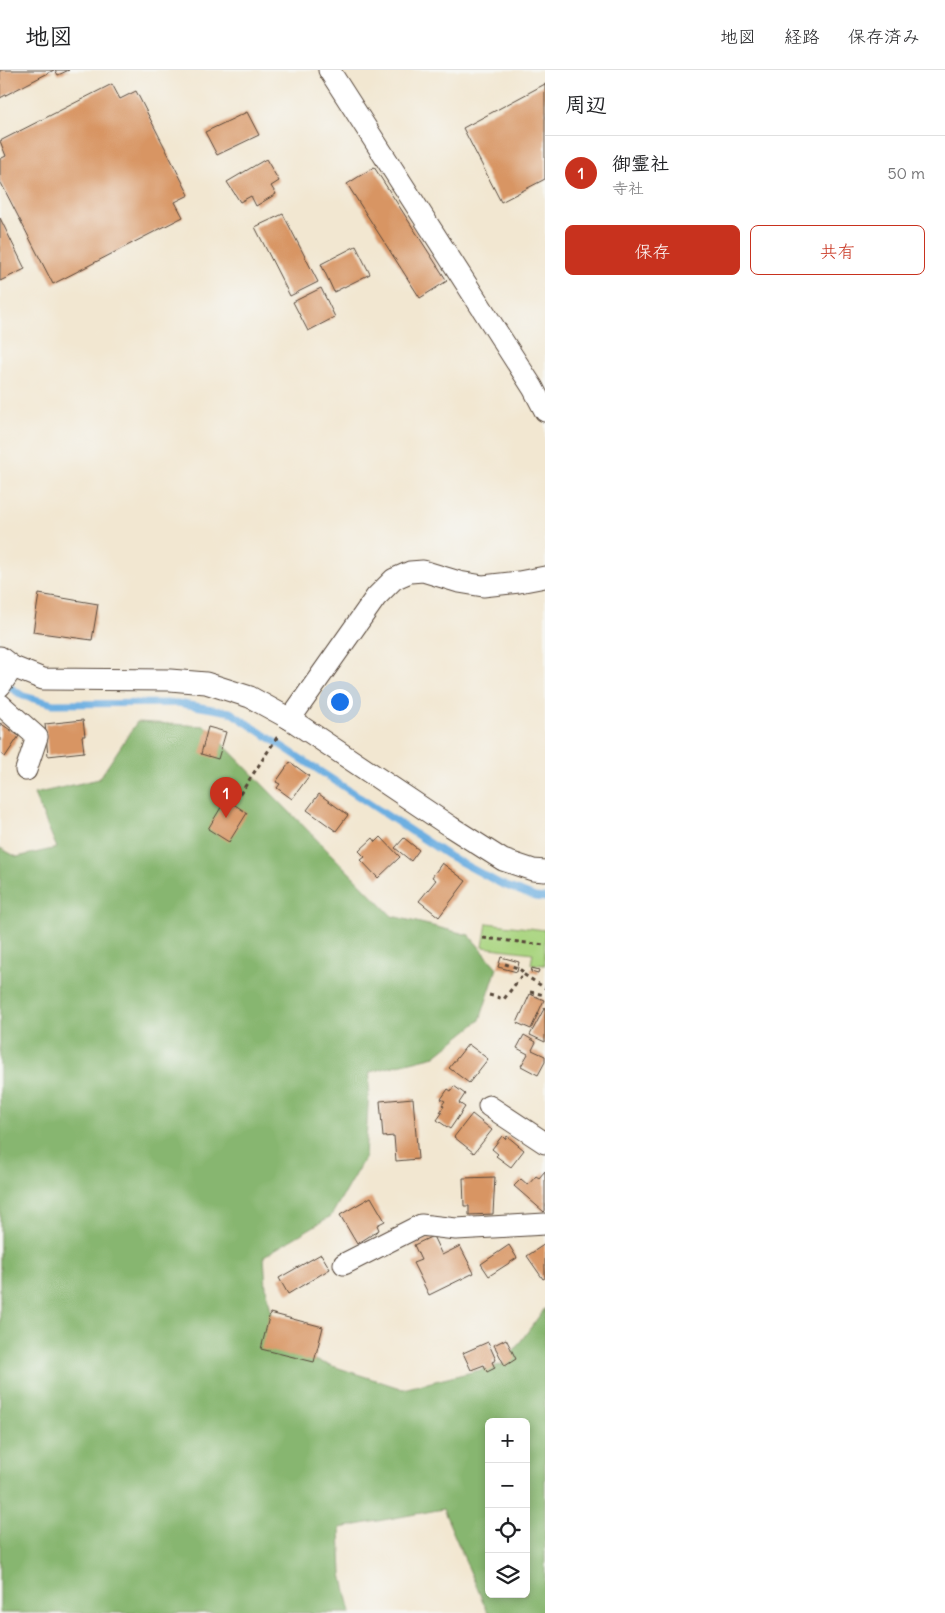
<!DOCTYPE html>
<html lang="ja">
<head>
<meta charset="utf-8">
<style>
	body { margin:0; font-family:Delius,"Klee One",sans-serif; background:#f6f6f6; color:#202124 }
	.controls { position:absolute; right:15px; bottom:15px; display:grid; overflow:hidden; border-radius:8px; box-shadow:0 2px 8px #0003 }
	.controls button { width:45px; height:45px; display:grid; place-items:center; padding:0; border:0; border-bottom:1px solid #e0e0e0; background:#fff; color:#202124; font:25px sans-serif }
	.you { position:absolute; left:339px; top:631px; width:18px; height:18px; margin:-12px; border:4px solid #fff; border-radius:50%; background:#1a73e8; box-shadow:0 0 0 8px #1a73e833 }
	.badge { display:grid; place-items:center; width:32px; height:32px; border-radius:50%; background:#c8321e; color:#fff; font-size:16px; font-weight:700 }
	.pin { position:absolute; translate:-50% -41px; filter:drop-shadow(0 1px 2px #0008) }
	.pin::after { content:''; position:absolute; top:26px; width:18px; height:15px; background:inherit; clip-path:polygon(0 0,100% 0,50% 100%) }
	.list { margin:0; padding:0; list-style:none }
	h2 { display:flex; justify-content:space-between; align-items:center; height:65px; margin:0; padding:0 20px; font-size:21px }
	h2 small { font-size:16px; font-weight:400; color:#757577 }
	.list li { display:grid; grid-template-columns:32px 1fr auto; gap:15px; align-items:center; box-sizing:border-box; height:75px; padding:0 20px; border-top:1px solid #e0e0e0 }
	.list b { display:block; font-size:19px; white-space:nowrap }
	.list p { margin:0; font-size:16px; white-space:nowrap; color:#757577 }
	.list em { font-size:16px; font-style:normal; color:#757577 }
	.actions { display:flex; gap:10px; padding:15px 20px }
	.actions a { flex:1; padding:11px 0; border:1px solid #c8321e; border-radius:8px; text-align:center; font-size:18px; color:#c8321e }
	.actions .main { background:#c8321e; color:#fff }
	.icon { flex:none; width:28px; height:28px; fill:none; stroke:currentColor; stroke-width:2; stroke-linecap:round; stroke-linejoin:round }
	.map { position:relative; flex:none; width:545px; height:1543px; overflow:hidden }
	header { display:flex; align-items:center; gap:30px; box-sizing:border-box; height:70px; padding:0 25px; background:#fff; border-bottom:1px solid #e0e0e0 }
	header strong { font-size:24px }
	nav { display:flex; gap:28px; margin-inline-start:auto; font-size:18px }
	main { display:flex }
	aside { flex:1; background:#fff }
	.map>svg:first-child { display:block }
	.green { fill:#aad581; stroke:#728050 }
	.forest { fill:#87b66f; stroke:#617046; fill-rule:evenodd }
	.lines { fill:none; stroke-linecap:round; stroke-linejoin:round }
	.stream { stroke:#6dafe1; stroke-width:7 }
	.building { fill:#d89564 }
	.minor-casing { stroke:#564639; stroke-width:23 }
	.path { stroke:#564639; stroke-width:3; stroke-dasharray:4 4; stroke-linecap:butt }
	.minor { stroke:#fff; stroke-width:21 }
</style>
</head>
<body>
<header>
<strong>地図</strong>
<nav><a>地図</a><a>経路</a><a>保存済み</a></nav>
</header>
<main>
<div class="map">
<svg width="545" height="1543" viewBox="0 0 545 1543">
	<rect width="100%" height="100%" fill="#f6f6f2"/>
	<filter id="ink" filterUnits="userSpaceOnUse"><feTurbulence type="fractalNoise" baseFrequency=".02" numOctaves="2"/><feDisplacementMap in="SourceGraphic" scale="10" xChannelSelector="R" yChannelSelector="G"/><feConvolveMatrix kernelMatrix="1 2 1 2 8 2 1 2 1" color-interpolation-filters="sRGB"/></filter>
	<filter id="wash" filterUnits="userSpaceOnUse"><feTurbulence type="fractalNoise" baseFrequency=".0096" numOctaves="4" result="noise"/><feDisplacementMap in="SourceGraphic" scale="20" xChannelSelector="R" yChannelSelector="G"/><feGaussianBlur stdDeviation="1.12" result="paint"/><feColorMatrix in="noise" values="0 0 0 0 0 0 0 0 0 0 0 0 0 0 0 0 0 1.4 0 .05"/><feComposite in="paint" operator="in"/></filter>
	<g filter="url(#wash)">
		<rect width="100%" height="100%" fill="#f2e7d1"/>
		<path class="green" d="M 487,853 L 545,860 L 545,895 L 531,894 L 533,883 L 483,877 Z"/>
		<path class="forest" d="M 137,652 L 205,656 L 392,846 L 469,865 L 497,898 L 480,950 L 435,986 L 370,1002 L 365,1087 L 331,1146 L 264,1186 L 266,1217 L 274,1255 L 299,1285 L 403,1319 L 504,1294 L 545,1238 L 545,1543 L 488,1543 L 443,1439 L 340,1458 L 342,1504 L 351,1543 L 0,1543 L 0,778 L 17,787 L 57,778 L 34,724 L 99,709 ZM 489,1352 L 526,1352 L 526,1524 L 489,1524 Z"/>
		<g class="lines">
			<path class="stream" d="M 5,614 L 23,626 L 53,634 L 177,633 L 230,642 L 449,786 L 501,814 L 535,827 L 545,828"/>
		</g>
		<g id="blocks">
			<g class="building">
				<path d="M 0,0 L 54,0 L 0,28 Z"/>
				<path d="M 55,0 L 69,0 L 58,5 Z"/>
				<path d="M 112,14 L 120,29 L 136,21 L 189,125 L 175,132 L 183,147 L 53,214 L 0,111 L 0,89 L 6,86 L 0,71 Z"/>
				<path d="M 545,14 L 545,109 L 501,132 L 463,58 Z"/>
				<path d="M 247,42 L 259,65 L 217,85 L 205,62 Z"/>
				<path d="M 266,89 L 279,111 L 271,116 L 276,124 L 256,136 L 251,126 L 240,132 L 227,112 Z"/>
				<path d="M 374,97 L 447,211 L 420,228 L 347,114 Z"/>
				<path d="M 283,144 L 318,212 L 290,226 L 255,157 Z"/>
				<path d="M 0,148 L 25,199 L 0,211 Z"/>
				<path d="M 356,176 L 370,204 L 334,222 L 321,194 Z"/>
				<path d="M 321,218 L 335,247 L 308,261 L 293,232 Z"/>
				<path d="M 39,524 L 98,534 L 92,570 L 33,562 Z"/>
				<path d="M 83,650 L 85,666 L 82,666 L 84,682 L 48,686 L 45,654 Z"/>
				<path d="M 0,653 L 19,666 L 5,687 L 0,683 Z"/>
				<path d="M 208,657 L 226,662 L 218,689 L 201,684 Z"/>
				<path d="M 290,692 L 309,706 L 292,729 L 277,718 L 280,714 L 276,712 Z"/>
				<path d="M 319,724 L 348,745 L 336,761 L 307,740 Z"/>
				<path d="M 226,729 L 247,743 L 229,772 L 208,759 Z"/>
				<path d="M 381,767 L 400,787 L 378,808 L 361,790 L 365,787 L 359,781 L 373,768 L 376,772 Z"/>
				<path d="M 404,768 L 419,780 L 411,791 L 395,778 Z"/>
				<path d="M 442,793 L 466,811 L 439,847 L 419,831 L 436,810 L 432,807 Z"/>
				<path d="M 501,887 L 519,892 L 517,902 L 498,897 Z"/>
				<path d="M 532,898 L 539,900 L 538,904 L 531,902 Z"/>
				<path d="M 530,924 L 544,930 L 531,959 L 517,953 Z"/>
				<path d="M 545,937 L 545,972 L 530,965 Z"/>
				<path d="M 524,965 L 536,972 L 532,980 L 545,986 L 545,992 L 538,1005 L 521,996 L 528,984 L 517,978 Z"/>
				<path d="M 468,974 L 488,989 L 469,1013 L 449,998 Z"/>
				<path d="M 454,1016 L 465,1024 L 459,1033 L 465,1037 L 450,1059 L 437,1050 L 442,1043 L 440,1042 L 444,1036 L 442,1035 L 445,1031 L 441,1029 L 448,1019 L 451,1021 Z"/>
				<path d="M 413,1028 L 418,1089 L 396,1091 L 394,1066 L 383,1067 L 380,1031 Z"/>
				<path d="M 472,1044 L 492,1060 L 474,1083 L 454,1067 Z"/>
				<path d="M 502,1066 L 505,1069 L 507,1066 L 524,1080 L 511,1097 L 496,1086 L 498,1084 L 492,1079 Z"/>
				<path d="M 545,1101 L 545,1141 L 544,1142 L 514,1116 L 521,1109 L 528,1115 L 536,1106 L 539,1108 Z"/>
				<path d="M 495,1107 L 493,1144 L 469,1145 L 469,1136 L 464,1136 L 463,1108 Z"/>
				<path d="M 371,1127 L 385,1151 L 377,1155 L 379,1160 L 357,1174 L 340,1145 Z"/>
				<path d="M 433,1166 L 442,1185 L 460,1176 L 474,1203 L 429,1225 L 413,1193 L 421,1190 L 414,1175 Z"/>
				<path d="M 545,1174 L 545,1208 L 543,1209 L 527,1186 Z"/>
				<path d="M 509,1175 L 517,1188 L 489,1206 L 481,1194 Z"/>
				<path d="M 321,1184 L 330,1199 L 288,1224 L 279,1208 Z"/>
				<path d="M 270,1243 L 323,1257 L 314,1292 L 261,1279 Z"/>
				<path d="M 506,1269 L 516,1289 L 505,1296 L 494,1275 Z"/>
				<path d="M 488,1272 L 496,1290 L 492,1292 L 495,1298 L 487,1302 L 484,1295 L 471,1300 L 463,1283 Z"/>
			</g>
		</g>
	</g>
	<g filter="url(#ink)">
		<use href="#blocks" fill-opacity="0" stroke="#564639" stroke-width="1"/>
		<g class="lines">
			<defs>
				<g id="minor">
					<path d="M 329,0 L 533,318 L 545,341"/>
					<path d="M 0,587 L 13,597 L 43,609 L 170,610 L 206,613 L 250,627 L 290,649 L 451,757 L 503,790 L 533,800 L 545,801"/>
					<path d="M 0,616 L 13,597"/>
					<path d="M 0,634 L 37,667 L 26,700"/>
					<path d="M 290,649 L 376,527 L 394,509 L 410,502 L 423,501 L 459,512 L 483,516 L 519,512 L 545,507"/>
					<path d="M 489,1036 L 545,1073"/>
					<path d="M 344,1194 L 421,1155 L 456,1159 L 545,1154"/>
				</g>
			</defs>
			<use href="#minor" class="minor-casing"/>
			<g class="path">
				<path d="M 240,724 L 278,666"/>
				<path d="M 483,868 L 545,875"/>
				<path d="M 505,894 L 518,898 L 522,901 L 523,904"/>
				<path d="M 530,922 L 545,925"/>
				<path d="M 489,925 L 504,929 L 523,904 L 545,918"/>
			</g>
			<use href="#minor" class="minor"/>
		</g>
	</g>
</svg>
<div class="controls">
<button>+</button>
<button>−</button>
<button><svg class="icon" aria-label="locate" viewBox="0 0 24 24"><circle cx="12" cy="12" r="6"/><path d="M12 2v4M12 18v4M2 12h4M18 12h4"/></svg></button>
<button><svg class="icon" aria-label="layers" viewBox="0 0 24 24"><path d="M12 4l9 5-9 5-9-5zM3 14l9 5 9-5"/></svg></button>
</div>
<div class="you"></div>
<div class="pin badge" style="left:226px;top:748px">1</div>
</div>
<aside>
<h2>周辺<small></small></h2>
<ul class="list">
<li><span class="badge">1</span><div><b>御霊社</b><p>寺社</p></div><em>50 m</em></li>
</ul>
<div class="actions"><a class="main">保存</a><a>共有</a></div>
</aside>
</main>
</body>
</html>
